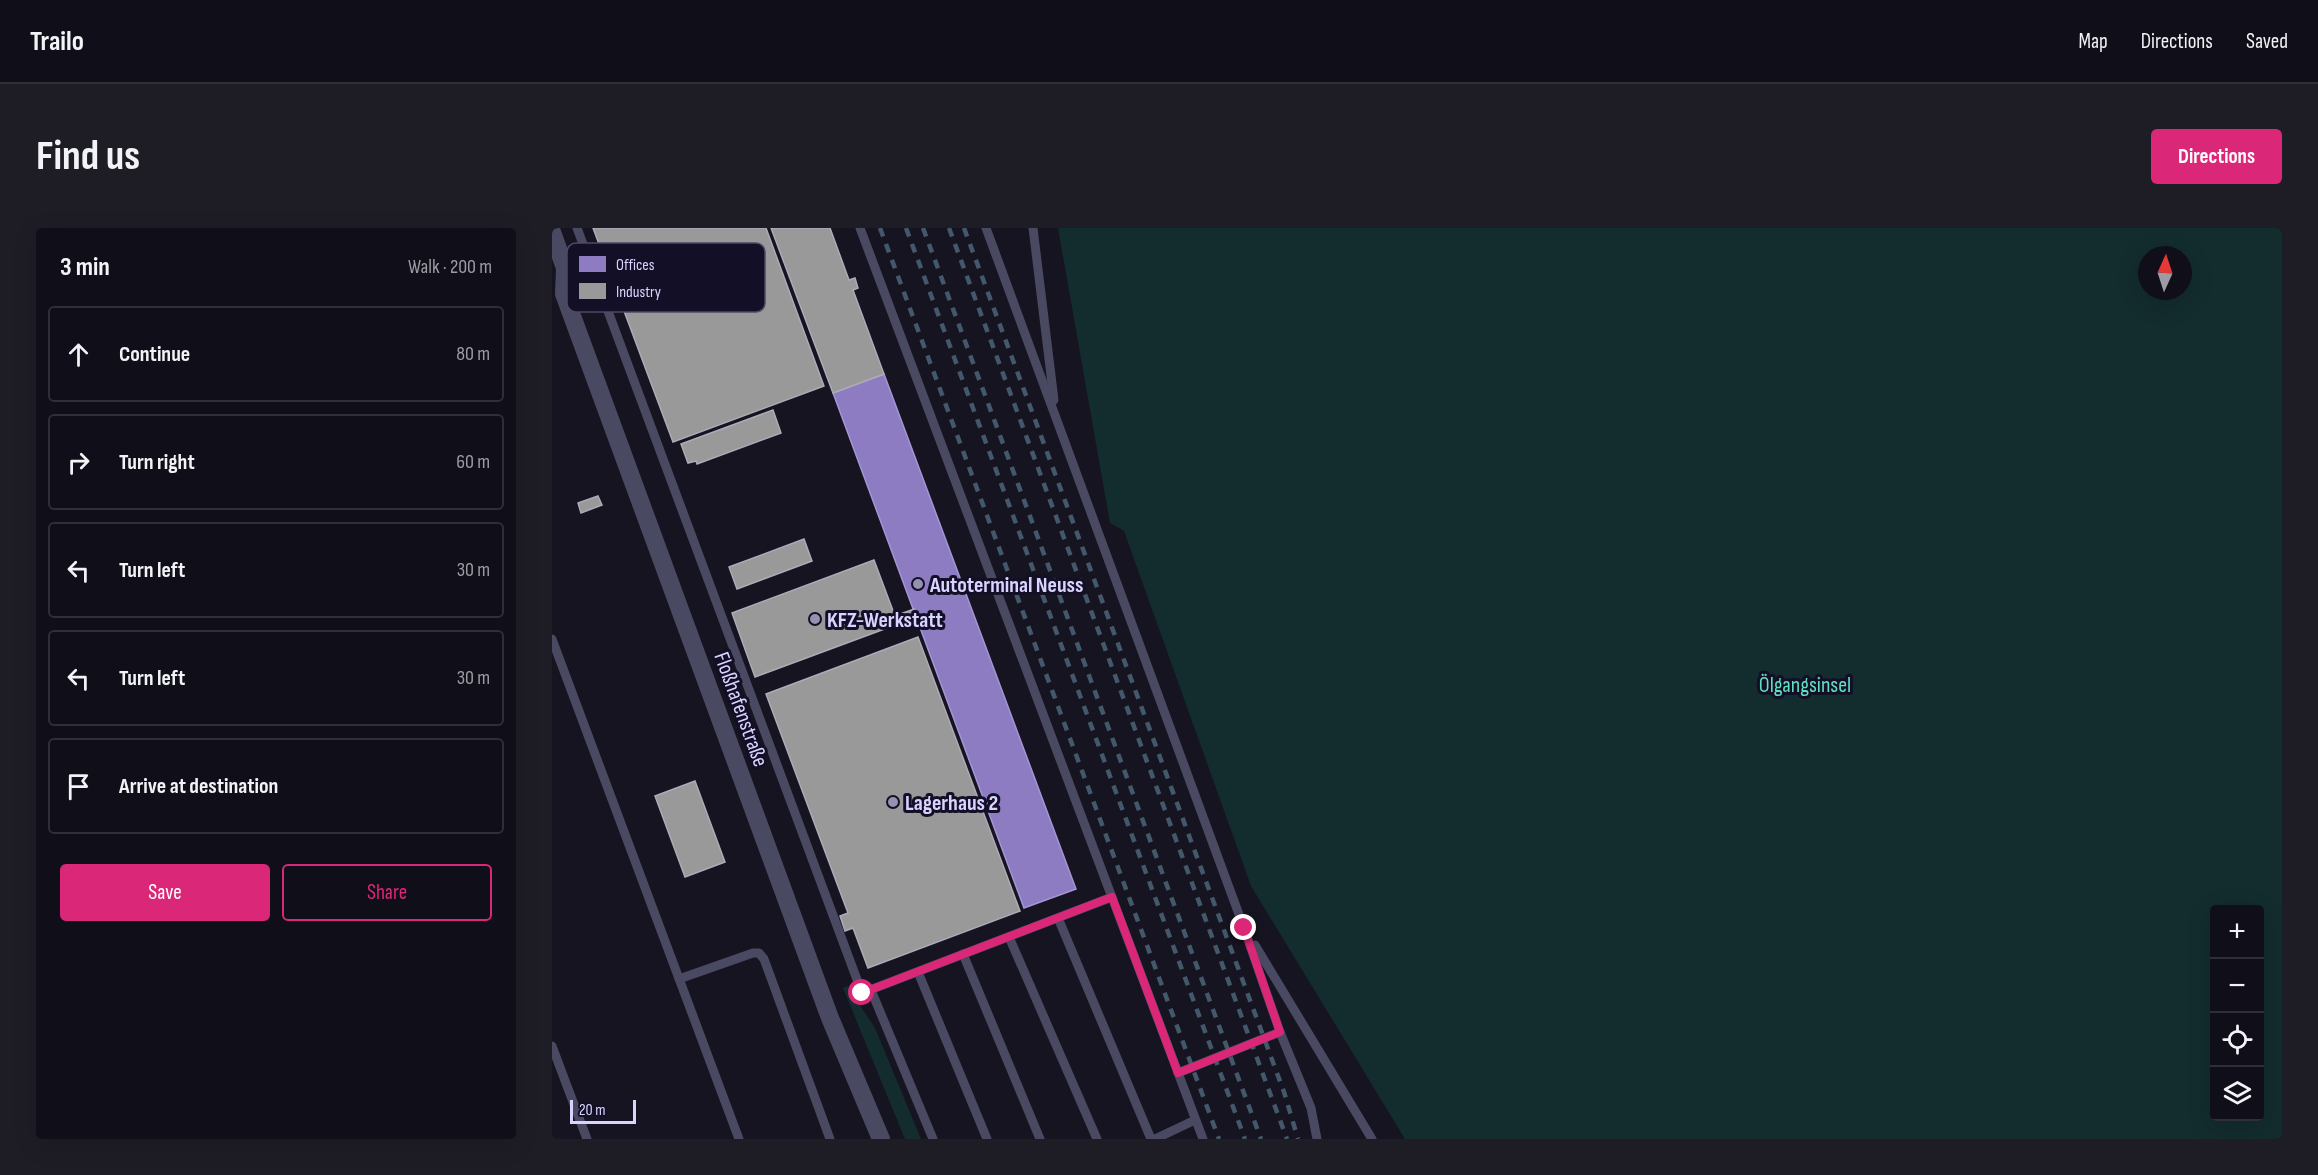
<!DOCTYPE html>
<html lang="en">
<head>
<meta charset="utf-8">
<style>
	body { margin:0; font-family:"Sofia Sans Condensed",sans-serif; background:#1e1d26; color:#f1f3f6 }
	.controls { position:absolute; right:18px; bottom:18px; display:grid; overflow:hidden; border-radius:6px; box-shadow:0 6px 24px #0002 }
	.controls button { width:54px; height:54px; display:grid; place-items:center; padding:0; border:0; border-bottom:2px solid #302f38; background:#100f19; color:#f1f3f6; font:30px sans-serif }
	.compass { position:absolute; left:1586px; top:18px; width:54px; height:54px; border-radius:50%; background:#100f19; box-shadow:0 6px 24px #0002; rotate:3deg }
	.scale { position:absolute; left:18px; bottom:15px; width:66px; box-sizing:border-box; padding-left:6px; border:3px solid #d9d4ff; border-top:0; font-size:16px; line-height:21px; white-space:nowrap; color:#d9d4ff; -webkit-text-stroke:4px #130f26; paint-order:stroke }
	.stop { position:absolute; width:18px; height:18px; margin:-14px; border:4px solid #db2777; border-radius:50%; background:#fff }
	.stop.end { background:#db2777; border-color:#fff; box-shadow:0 2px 6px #0008 }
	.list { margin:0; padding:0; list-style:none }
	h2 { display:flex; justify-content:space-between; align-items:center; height:78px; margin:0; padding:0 24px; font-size:26px }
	h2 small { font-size:20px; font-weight:400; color:#9c9ca2 }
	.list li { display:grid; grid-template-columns:39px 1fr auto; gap:18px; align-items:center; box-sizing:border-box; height:96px; margin:0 12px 12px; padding:0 12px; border:2px solid #302f38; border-radius:6px }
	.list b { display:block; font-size:22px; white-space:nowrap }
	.list em { font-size:20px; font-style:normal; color:#9c9ca2 }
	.actions { display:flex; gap:12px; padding:18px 24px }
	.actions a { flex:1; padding:14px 0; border:2px solid #db2777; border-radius:6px; text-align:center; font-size:21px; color:#db2777 }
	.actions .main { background:#db2777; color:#fff }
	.icon { flex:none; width:33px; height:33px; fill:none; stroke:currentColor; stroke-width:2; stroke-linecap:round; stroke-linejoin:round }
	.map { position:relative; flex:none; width:1730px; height:911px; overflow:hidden; border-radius:6px }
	header { display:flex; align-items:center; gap:36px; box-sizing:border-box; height:84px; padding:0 30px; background:#100f19; border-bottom:2px solid #302f38 }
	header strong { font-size:28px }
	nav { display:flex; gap:33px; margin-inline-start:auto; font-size:21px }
	.intro { display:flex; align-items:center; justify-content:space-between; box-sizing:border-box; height:144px; padding:0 36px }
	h1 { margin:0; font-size:42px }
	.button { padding:15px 27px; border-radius:6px; background:#db2777; color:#fff; font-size:21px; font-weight:700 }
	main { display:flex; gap:36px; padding:0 36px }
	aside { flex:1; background:#100f19; border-radius:6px; box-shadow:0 6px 24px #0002 }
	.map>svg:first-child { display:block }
	.green { fill:#132c2d; fill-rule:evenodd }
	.offices { fill:#8e7cc3; stroke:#a496d5; stroke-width:1.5 }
	.industry { fill:#999; stroke:#acabb8; stroke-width:1.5 }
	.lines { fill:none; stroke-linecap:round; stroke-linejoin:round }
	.lane { stroke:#4a4962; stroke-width:9 }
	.street { stroke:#4a4962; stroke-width:18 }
	.rail { stroke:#43596b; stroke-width:4.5; stroke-dasharray:9 8; stroke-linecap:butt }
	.route { stroke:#db2777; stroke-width:8 }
	.poi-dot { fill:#9591b1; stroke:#130f26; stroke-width:2 }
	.labels { text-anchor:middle; stroke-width:6; stroke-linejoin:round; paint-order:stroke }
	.poi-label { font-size:22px; font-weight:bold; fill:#d9d4ff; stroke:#130f26; text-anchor:start }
	.park-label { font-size:22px; fill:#5fe0c0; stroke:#130f26 }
	.street-label { font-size:22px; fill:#d9d4ff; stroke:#130f26 }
	.key { fill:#130f26; stroke:#4e4a67; stroke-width:1.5 }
	.key-label { font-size:16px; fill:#d9d4ff }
</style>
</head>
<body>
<header>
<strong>Trailo</strong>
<nav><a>Map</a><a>Directions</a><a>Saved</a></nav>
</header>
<div class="intro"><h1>Find us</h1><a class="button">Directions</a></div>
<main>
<aside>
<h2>3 min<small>Walk · 200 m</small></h2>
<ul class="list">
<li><svg class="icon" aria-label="ahead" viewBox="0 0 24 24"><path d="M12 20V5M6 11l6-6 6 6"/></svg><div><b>Continue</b></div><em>80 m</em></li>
<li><svg class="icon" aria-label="right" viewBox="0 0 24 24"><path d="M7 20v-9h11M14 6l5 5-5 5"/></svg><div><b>Turn right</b></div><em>60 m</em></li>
<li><svg class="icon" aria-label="left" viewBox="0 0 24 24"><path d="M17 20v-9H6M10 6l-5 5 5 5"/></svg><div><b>Turn left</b></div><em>30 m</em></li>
<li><svg class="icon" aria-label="left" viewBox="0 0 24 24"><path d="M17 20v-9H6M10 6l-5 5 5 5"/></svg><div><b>Turn left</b></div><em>30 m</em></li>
<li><svg class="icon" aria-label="arrive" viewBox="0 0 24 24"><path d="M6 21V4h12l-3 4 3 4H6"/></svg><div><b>Arrive at destination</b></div></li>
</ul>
<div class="actions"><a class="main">Save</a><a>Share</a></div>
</aside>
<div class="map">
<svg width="1730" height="911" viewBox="0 0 1730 911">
	<rect width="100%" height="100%" fill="#161421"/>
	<g class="green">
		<path d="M 506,0 L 1730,0 L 1730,911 L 853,911 L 699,658 L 572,303 L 558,295 ZM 1595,27 L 1631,27 L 1631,63 L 1595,63 ZM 1662,682 L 1708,682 L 1708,888 L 1662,888 Z"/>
		<path d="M 295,758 L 323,800 L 369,911 L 353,911 L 291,760 Z"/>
	</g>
	<path class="offices" d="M 332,146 L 524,661 L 472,680 L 281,165 Z"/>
	<g class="industry">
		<path d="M 41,0 L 214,0 L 272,158 L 121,214 Z"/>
		<path d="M 219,0 L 278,0 L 297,52 L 303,50 L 306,60 L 301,62 L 332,146 L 281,165 Z"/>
		<path d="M 221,182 L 229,205 L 145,236 L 144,233 L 136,235 L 129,216 Z"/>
		<path d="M 46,268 L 50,277 L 29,285 L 26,275 Z"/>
		<path d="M 252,311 L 260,333 L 185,361 L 177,339 Z"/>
		<path d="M 322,332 L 346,396 L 203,449 L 180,385 Z"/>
		<path d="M 362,381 L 363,386 L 345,393 L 343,388 Z"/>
		<path d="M 366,409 L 468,683 L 316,740 L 301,700 L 293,703 L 288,688 L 296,685 L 214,466 Z"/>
		<path d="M 143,553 L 173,634 L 133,649 L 103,568 Z"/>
	</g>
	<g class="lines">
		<g class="lane">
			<path d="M 25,0 L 310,765 L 560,669"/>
			<path d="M 308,0 L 651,911"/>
			<path d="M 434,0 L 692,700 L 728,804 L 759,880 L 765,911"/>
			<path d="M 481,0 L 502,172"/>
			<path d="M 0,411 L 187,911"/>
			<path d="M 506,690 L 599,911"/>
			<path d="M 457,709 L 545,911"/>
			<path d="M 703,717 L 820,911"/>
			<path d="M 411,726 L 488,911"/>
			<path d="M 366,744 L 435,911"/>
			<path d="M 127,751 L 201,725 L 207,725 L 212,731 L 278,911"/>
			<path d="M 319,762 L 381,911"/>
			<path d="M 0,818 L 35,911"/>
			<path d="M 626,845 L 728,804"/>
			<path d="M 603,911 L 643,892"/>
		</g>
		<path class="street" d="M 0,4 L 13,40 L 12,66 L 278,790 L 329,911"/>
		<g class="rail">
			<path d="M 328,0 L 667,911"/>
			<path d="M 354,0 L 693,911"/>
			<path d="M 371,0 L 709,911"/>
			<path d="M 397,0 L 735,911"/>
			<path d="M 412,0 L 732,864 L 746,911"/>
		</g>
	</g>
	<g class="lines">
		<path class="route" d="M 310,765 L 560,669 L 626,845 L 728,804 L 692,700"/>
	</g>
	<g class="poi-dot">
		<circle cx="366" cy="356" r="6"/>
		<circle cx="263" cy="391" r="6"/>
		<circle cx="341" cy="574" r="6"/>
	</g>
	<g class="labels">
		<g class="poi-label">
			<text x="378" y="364">Autoterminal Neuss</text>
			<text x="275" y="399">KFZ-Werkstatt</text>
			<text x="353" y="582">Lagerhaus 2</text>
		</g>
		<g class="park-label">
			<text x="1253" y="464">Ölgangsinsel</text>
		</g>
		<g class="street-label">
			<text transform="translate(190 481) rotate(70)" y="8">Floßhafenstraße</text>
		</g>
	</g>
	<rect x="15" y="15" width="198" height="69" rx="9" class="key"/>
	<rect x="27" y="28" width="27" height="16" fill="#8e7cc3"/>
	<rect x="27" y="55" width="27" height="16" fill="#999"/>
	<g class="key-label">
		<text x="64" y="42">Offices</text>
		<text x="64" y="69">Industry</text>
	</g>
</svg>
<div class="controls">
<button>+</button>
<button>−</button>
<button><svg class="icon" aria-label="locate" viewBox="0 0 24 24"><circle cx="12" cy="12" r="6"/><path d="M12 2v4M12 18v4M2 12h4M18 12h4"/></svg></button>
<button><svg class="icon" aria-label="layers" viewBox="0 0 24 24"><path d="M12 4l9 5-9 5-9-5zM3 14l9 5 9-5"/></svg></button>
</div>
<svg class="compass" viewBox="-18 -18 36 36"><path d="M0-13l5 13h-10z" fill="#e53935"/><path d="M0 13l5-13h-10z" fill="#9c9ca2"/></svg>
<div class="scale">20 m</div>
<div class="stop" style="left:310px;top:765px"></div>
<div class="stop end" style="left:692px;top:700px"></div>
</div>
</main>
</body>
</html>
